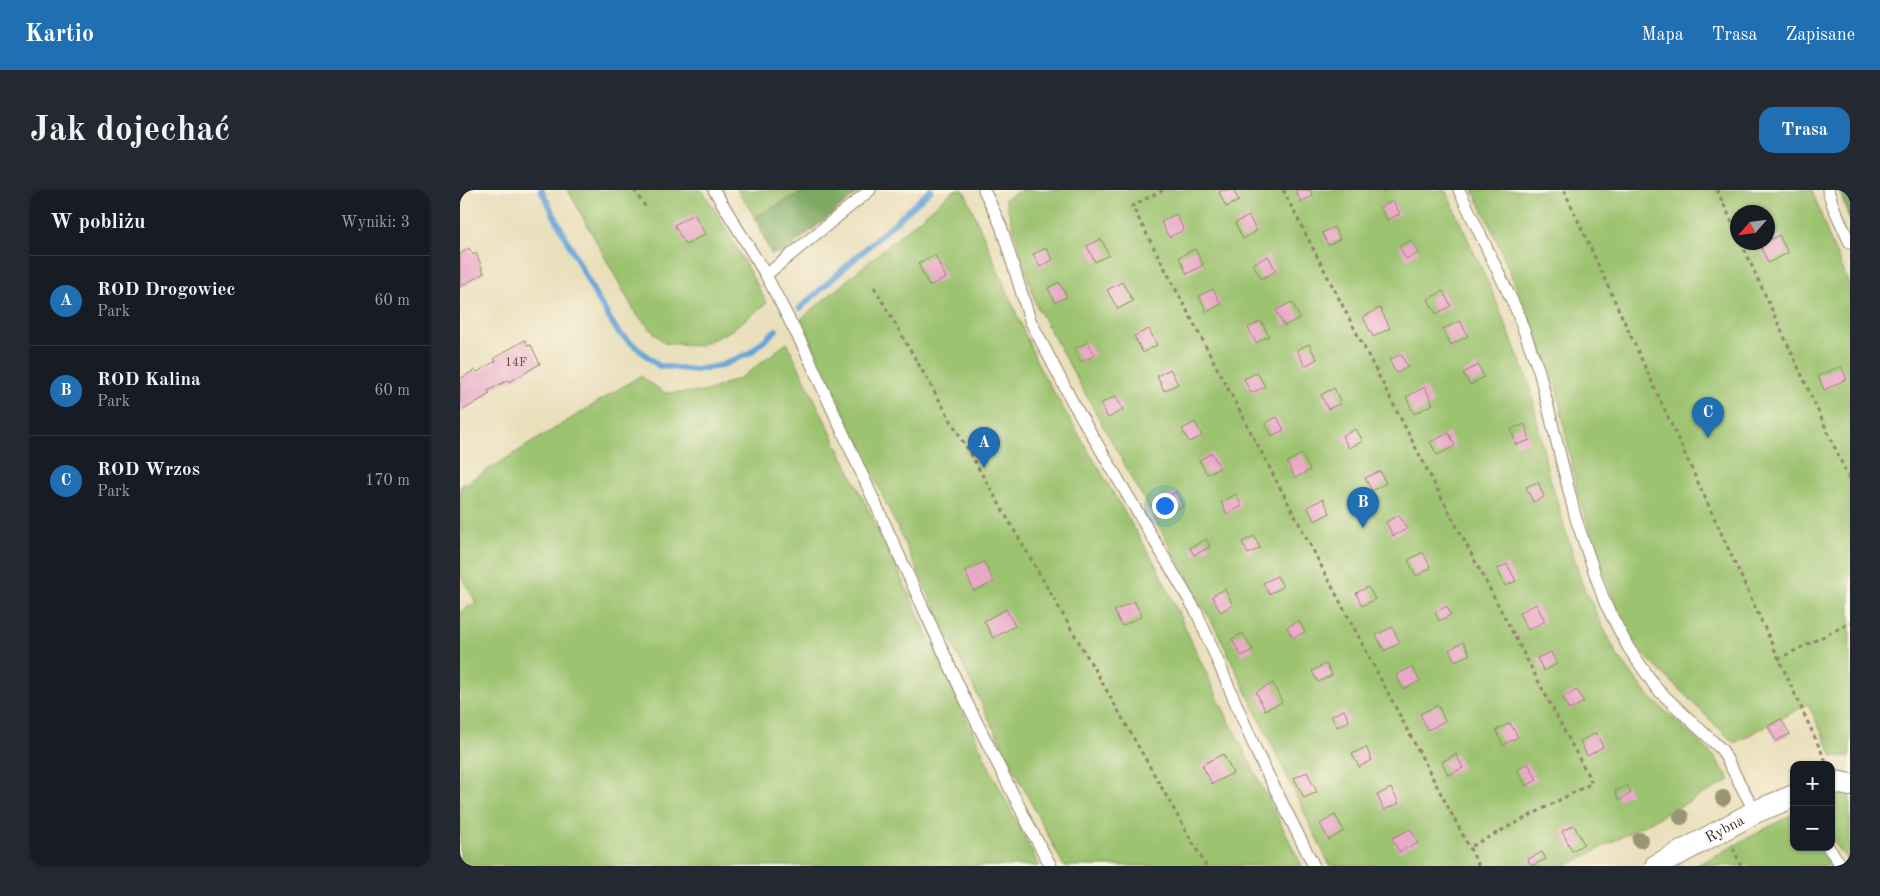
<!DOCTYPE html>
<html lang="pl">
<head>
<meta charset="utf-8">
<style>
	body { margin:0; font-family:"Old Standard TT",serif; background:#242831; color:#f1f3f6 }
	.controls { position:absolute; right:15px; bottom:15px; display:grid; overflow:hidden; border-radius:10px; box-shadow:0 1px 4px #0004 }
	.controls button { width:45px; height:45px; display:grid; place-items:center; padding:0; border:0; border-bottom:1px solid #363941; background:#171b24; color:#f1f3f6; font:25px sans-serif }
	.compass { position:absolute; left:1270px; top:15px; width:45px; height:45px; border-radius:50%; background:#171b24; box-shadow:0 1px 4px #0004; rotate:242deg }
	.you { position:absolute; left:704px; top:315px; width:18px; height:18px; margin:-12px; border:4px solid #fff; border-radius:50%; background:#1a73e8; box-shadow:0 0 0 8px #1a73e833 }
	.badge { display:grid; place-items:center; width:32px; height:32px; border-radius:50%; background:#1f6fb2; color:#fff; font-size:16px; font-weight:700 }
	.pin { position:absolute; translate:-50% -41px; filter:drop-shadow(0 1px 2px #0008) }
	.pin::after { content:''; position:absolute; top:26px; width:18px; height:15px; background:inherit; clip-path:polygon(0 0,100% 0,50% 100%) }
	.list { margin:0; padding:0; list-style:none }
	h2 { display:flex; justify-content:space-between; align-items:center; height:65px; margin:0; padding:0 20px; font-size:21px }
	h2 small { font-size:16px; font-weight:400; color:#9ea1a6 }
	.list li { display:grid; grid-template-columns:32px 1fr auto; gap:15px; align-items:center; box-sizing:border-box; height:90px; padding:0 20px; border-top:1px solid #363941 }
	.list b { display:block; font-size:19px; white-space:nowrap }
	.list p { margin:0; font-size:16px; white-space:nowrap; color:#9ea1a6 }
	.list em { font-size:16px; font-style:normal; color:#9ea1a6 }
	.map { position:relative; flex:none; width:1390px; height:676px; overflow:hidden; border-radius:15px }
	header { display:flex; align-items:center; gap:30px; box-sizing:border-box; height:70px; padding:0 25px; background:#1f6fb2; color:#fff }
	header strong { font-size:24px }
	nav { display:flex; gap:28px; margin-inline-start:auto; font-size:18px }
	.intro { display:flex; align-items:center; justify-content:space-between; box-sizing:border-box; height:120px; padding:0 30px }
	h1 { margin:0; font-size:35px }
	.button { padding:12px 22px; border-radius:15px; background:#1f6fb2; color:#fff; font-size:18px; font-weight:700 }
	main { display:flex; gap:30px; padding:0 30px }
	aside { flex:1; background:#171b24; border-radius:15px; box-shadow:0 1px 4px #0004 }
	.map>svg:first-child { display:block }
	.green { fill:#9cc36f; stroke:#6c7646; fill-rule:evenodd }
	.forest { fill:#7da962; stroke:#5c6a40 }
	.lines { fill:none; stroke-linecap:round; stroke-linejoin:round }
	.stream { stroke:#66a4d7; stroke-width:6 }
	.building { fill:#e9a8c7 }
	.service-casing { stroke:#92846c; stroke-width:13 }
	.minor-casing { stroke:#92846c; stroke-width:24 }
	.path { stroke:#92846c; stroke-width:3; stroke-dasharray:4 4; stroke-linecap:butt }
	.service { stroke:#fff; stroke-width:11 }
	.minor { stroke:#fff; stroke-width:22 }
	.tree { fill:#999572 }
	.labels { text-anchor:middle; stroke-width:4; stroke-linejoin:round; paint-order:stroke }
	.number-label { font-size:12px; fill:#664a48 }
	.street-label { font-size:15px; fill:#3b2a1e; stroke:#fcf5e5 }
</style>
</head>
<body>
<header>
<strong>Kartio</strong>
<nav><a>Mapa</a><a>Trasa</a><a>Zapisane</a></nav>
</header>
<div class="intro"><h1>Jak dojechać</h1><a class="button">Trasa</a></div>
<main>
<aside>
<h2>W pobliżu<small>Wyniki: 3</small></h2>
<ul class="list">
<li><span class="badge">A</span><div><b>ROD Drogowiec</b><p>Park</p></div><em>60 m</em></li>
<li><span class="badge">B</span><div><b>ROD Kalina</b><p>Park</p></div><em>60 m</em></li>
<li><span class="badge">C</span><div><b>ROD Wrzos</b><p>Park</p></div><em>170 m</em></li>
</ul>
</aside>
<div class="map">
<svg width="1390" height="676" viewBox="0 0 1390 676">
	<rect width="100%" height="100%" fill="#fcf5e5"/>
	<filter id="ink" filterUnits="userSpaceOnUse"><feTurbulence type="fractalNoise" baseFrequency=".02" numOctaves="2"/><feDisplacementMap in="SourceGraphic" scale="10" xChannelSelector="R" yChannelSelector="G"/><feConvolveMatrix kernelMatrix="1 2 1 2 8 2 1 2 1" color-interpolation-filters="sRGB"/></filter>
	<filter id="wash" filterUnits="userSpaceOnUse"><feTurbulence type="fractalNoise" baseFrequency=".0096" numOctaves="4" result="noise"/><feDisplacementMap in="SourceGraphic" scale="20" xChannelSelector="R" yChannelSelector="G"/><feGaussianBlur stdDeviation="1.12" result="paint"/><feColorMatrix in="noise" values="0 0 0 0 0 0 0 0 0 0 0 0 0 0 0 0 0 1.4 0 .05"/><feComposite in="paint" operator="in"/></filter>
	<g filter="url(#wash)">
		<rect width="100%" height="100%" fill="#e9dfbb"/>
		<g class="green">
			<path d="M 108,0 L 242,0 L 258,25 L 307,113 L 270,141 L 239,156 L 204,153 L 176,124 Z"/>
			<path d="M 277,0 L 346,0 L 295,27 Z"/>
			<path d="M 494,0 L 504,0 L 579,177 L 698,379 L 761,515 L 842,676 L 604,676 C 509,497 426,313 341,129 Z"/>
			<path d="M 562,0 L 985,0 L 1032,101 L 1069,193 L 1088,282 L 1122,394 L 1157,465 L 1190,507 L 1254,566 L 1270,590 L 1106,676 L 870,676 L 759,445 L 576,115 L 545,9 Z"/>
			<path d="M 1013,0 L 1352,0 L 1370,50 L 1390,95 L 1390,566 L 1373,566 L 1348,514 L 1274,553 L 1181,462 L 1163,437 L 1118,305 L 1095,191 L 1035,46 ZM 1278,22 L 1308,22 L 1308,52 L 1278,52 Z"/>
			<path d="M 327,153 L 432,368 L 531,581 L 579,676 L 0,676 L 0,422 L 16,412 L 0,385 L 0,297 L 180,186 L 205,203 L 244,202 L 282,187 Z"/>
			<path d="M 1371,602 L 1390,602 L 1390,674 L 1371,648 Z"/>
			<path d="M 1331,625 L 1334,628 L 1334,657 L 1357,657 L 1372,676 L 1236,676 Z"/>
		</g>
		<g class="forest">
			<path d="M 346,0 L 401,0 L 325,62 L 311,64 L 295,27 Z"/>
			<path d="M 1379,0 L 1390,0 L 1390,31 Z"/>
		</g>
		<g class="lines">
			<g class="stream">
				<path d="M 81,0 L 137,108 L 158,142 L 199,176 L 235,180 L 260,176 L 290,163 L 316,140"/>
				<path d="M 340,118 L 471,0"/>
			</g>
		</g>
		<g id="blocks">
			<g class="building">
				<path d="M 763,0 L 773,0 L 779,11 L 766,17 L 759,2 Z"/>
				<path d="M 835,0 L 850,0 L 853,6 L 841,12 Z"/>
				<path d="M 933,11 L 940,24 L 927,30 L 920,17 Z"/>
				<path d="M 234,24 L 245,44 L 226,55 L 214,35 Z"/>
				<path d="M 716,24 L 724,40 L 709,47 L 701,32 Z"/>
				<path d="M 789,26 L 797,41 L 783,49 L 775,33 Z"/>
				<path d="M 874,37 L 880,49 L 868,55 L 862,43 Z"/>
				<path d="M 1319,45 L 1328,63 L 1308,73 L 1300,55 L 1308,52 L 1308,51 Z"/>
				<path d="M 641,49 L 649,65 L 635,72 L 627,56 Z"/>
				<path d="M 952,50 L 959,63 L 946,69 L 939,56 Z"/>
				<path d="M 9,58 L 13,65 L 16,63 L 24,83 L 0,97 L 0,64 Z"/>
				<path d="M 586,58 L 593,70 L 580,77 L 573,64 Z"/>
				<path d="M 735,59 L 743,75 L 727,84 L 719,67 Z"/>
				<path d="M 475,65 L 486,88 L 469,96 L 458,73 Z"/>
				<path d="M 808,66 L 816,81 L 801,89 L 793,74 Z"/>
				<path d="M 599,92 L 607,107 L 595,112 L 588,98 Z"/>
				<path d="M 662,92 L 673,111 L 658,119 L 647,100 Z"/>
				<path d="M 753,99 L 761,114 L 747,122 L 739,106 Z"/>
				<path d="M 983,101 L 991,116 L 976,124 L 968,109 Z"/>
				<path d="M 832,112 L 840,128 L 824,136 L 816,120 Z"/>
				<path d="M 920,118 L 930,138 L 913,147 L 903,127 Z"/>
				<path d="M 801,131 L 809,146 L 796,153 L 788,138 Z"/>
				<path d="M 1000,131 L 1008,146 L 991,155 L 983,139 Z"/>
				<path d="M 689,139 L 697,155 L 683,163 L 674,146 Z"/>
				<path d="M 65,150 L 68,156 L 71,155 L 80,174 L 49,192 L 48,190 L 28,201 L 30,204 L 0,222 L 0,189 L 15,180 L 17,182 L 36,171 L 34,168 Z"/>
				<path d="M 628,152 L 635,165 L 621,172 L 614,159 Z"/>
				<path d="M 849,154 L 857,169 L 845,176 L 837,160 Z"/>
				<path d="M 941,164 L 948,177 L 936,183 L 929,170 Z"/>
				<path d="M 1018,175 L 1024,187 L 1010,195 L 1003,183 Z"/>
				<path d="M 1381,176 L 1387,189 L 1364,200 L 1358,186 Z"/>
				<path d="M 710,179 L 718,194 L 704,201 L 697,186 Z"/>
				<path d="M 797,182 L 805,197 L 791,203 L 784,189 Z"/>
				<path d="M 965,197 L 973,214 L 954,224 L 946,207 Z"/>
				<path d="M 874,198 L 881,213 L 868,219 L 861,205 Z"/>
				<path d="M 656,206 L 663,220 L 648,228 L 640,214 Z"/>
				<path d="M 817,227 L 824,240 L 812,246 L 805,233 Z"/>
				<path d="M 735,232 L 742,246 L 729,252 L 722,239 Z"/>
				<path d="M 1065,234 L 1070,250 L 1056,255 L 1051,239 Z"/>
				<path d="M 896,239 L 903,251 L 889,258 L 882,246 Z"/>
				<path d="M 989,243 L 995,256 L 977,265 L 970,252 Z"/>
				<path d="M 752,263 L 760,278 L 747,284 L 739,270 Z"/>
				<path d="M 842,264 L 850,280 L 835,288 L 827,272 Z"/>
				<path d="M 920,281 L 926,293 L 912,301 L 905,288 Z"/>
				<path d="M 1078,292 L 1084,307 L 1073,312 L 1066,297 Z"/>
				<path d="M 716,302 L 723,316 L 709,323 L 702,310 Z"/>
				<path d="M 776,304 L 782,316 L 767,324 L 761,312 Z"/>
				<path d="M 863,309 L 870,323 L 855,331 L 847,317 Z"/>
				<path d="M 939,325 L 947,339 L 933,346 L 926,332 Z"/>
				<path d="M 794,346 L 800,358 L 788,364 L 782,352 Z"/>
				<path d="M 746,349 L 750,357 L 734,365 L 730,358 Z"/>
				<path d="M 963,362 L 971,378 L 956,386 L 948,370 Z"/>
				<path d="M 524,372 L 534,392 L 514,401 L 505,381 Z"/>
				<path d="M 1047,374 L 1056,391 L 1045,396 L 1037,379 Z"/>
				<path d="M 817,386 L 823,397 L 809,404 L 803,393 Z"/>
				<path d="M 908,397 L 915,409 L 902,416 L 896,403 Z"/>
				<path d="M 765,399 L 773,415 L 760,422 L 752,406 Z"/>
				<path d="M 674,411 L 682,426 L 662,436 L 654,421 Z"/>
				<path d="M 1076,414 L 1085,431 L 1068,440 L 1059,423 Z"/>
				<path d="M 987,416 L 991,425 L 979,431 L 975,422 Z"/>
				<path d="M 546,419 L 555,436 L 533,448 L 524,431 Z"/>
				<path d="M 839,431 L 845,442 L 833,448 L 827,437 Z"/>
				<path d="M 932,437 L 940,453 L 924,461 L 916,445 Z"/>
				<path d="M 783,443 L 793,460 L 781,466 L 772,449 Z"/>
				<path d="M 1003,452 L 1010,464 L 995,471 L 989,460 Z"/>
				<path d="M 1091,462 L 1097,474 L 1084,481 L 1077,468 Z"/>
				<path d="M 866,474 L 872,485 L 858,492 L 852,481 Z"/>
				<path d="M 952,477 L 960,491 L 943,499 L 936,485 Z"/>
				<path d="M 813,493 L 822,512 L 805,520 L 796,502 Z"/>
				<path d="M 1117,500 L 1124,512 L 1109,520 L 1103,507 Z"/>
				<path d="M 978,515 L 985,531 L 968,540 L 960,524 Z"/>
				<path d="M 884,520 L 889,531 L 877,537 L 871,526 Z"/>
				<path d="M 1321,529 L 1330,544 L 1316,551 L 1308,536 Z"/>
				<path d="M 1050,533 L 1058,547 L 1043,555 L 1036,540 Z"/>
				<path d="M 1136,543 L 1143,557 L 1127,566 L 1120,551 Z"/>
				<path d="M 906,557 L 912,570 L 899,577 L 892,564 Z"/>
				<path d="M 763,564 L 773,583 L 752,594 L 742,575 Z"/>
				<path d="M 996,564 L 1003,578 L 988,585 L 982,572 Z"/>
				<path d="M 1068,573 L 1077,590 L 1066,596 L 1057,579 Z"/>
				<path d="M 847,582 L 857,602 L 844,608 L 834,588 Z"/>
				<path d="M 1167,595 L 1171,603 L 1159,610 L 1155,601 Z"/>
				<path d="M 931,598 L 939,613 L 924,620 L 917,605 Z"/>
				<path d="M 875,625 L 884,641 L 869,650 L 860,634 Z"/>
				<path d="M 1114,635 L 1124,654 L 1112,661 L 1102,641 Z"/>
				<path d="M 951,639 L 958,653 L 939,662 L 932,648 Z"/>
				<path d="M 1082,662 L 1086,669 L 1071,676 L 1068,669 Z"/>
			</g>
		</g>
	</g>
	<g filter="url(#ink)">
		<use href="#blocks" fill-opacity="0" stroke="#92846c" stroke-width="1"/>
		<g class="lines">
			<defs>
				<g id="service">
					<path d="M 254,0 L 306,85 L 410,0"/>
					<path d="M 524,0 L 541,36 L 570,130 L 612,211 L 737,423 L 798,565 L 854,676"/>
					<path d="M 999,0 L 1056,119 L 1079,181 L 1116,329 L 1145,413 L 1168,457 L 1197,499 L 1262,560 L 1295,622"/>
					<path d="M 1368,0 L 1373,16 L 1390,53"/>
					<path d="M 306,85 L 346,162 L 504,507 L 571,640 L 591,676"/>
					<path d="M 1368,657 L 1382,676"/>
				</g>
				<g id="minor">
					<path d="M 1371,594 L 1376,592 L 1390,595"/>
					<path id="s1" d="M 1196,676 L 1295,622 L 1334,606"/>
				</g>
			</defs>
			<use href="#service" class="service-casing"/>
			<use href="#minor" class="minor-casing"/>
			<g class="path">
				<path d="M 174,0 L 187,19"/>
				<path d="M 703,0 L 672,16 L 1019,676"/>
				<path d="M 823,0 L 976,297 L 1132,593 L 1010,657"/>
				<path d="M 1104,0 L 1367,574"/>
				<path d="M 1257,0 L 1278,45"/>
				<path d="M 1281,52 L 1390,291"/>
				<path d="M 414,97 L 643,494 L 746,676"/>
				<path d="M 1318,469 L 1390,433"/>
				<path d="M 1273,658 L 1281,676"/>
			</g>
			<use href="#service" class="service"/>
			<use href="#minor" class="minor"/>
		</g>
		<g class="tree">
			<circle cx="1263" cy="608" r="8"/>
			<circle cx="1221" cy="627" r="8"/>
			<circle cx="1180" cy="650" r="8"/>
		</g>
	</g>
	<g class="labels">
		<g class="number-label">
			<text x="56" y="176">14F</text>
		</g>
		<g class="street-label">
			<text dy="5" stroke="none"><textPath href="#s1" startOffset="78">Rybna</textPath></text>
		</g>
	</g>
</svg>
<div class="controls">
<button>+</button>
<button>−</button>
</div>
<svg class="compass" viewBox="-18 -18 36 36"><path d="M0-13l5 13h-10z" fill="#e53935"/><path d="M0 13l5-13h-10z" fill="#9ea1a6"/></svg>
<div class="you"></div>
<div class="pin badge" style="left:524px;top:278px">A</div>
<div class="pin badge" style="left:903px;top:338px">B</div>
<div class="pin badge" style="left:1248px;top:248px">C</div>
</div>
</main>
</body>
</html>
